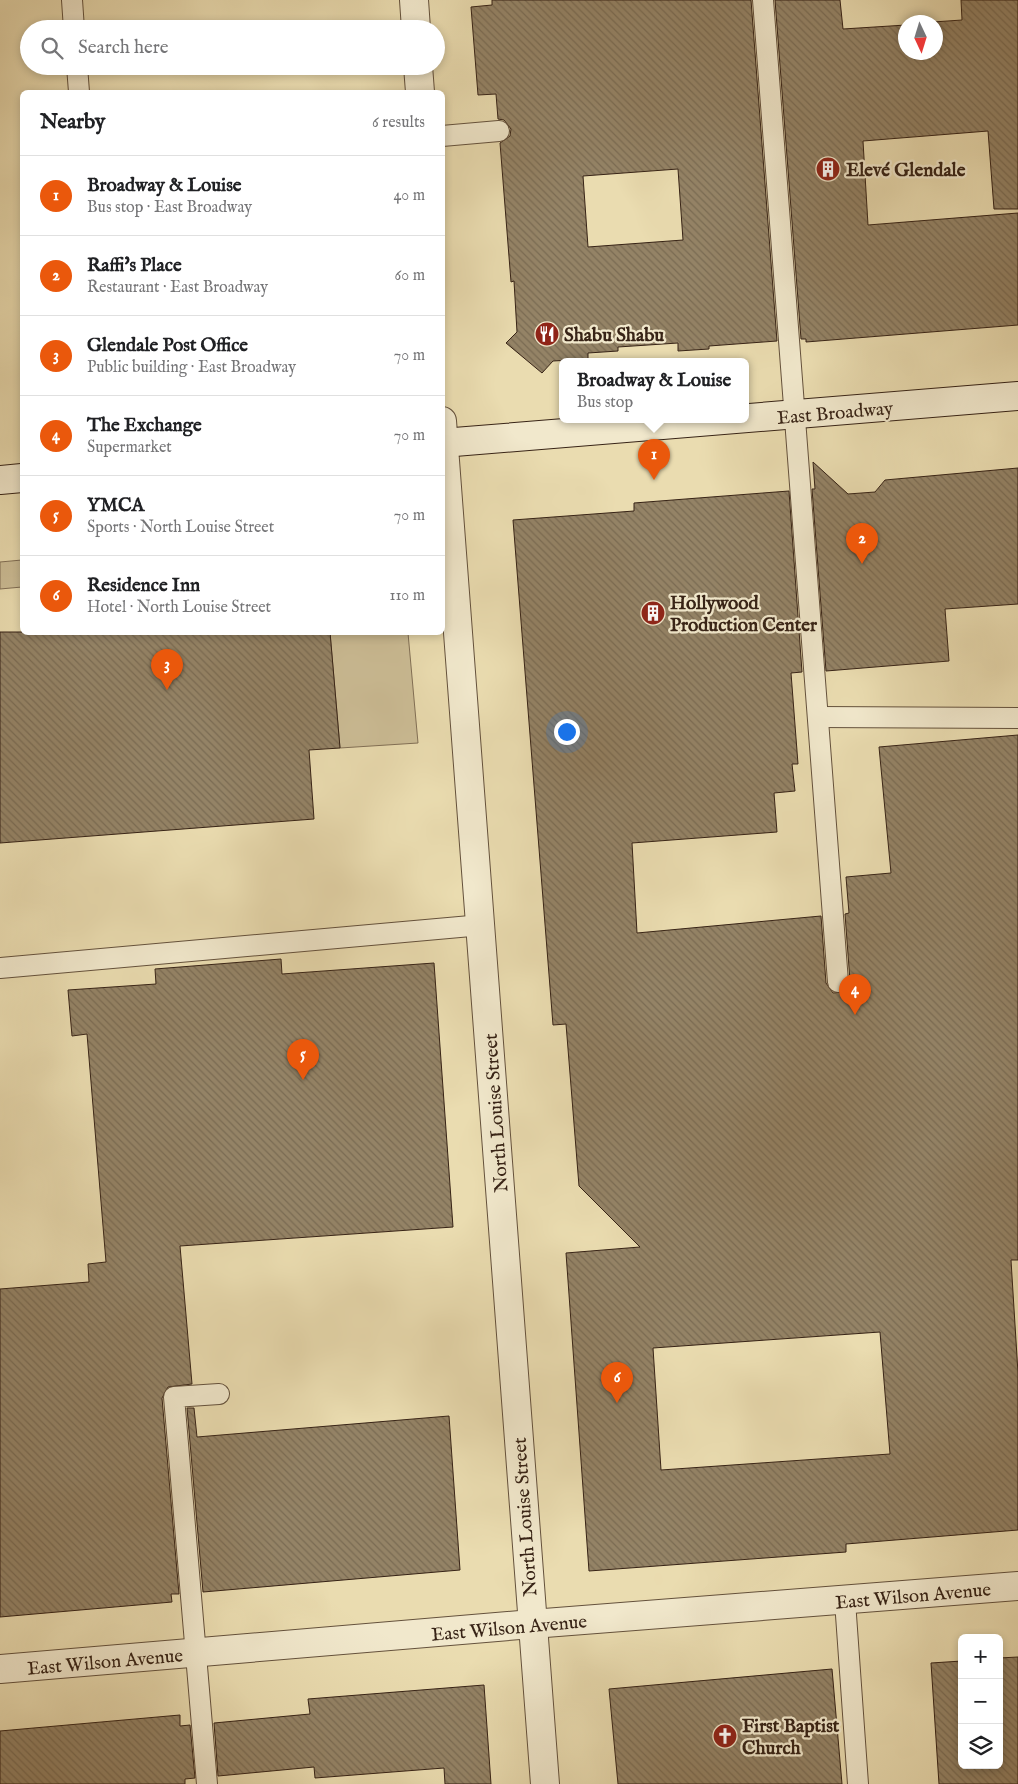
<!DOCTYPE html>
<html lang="en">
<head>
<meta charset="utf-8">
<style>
	body { margin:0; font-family:"IM FELL English",serif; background:#f2f2f2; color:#202124 }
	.controls { position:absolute; right:15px; bottom:15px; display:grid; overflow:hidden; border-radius:8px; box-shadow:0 2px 8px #0003 }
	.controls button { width:45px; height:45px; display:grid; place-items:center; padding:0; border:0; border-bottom:1px solid #e0e0e0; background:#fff; color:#202124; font:25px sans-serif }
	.compass { position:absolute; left:898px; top:15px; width:45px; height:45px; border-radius:50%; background:#fff; box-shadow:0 2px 8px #0003; rotate:176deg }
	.you { position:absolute; left:566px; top:731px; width:18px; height:18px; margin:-12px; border:4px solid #fff; border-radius:50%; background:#1a73e8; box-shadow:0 0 0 8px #1a73e833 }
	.badge { display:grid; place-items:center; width:32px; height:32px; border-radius:50%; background:#ea580c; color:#fff; font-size:16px; font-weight:700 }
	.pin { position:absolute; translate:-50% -41px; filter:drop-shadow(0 1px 2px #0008) }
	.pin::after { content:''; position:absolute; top:26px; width:18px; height:15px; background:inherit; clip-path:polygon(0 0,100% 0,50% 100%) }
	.popup { position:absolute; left:559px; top:358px; width:190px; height:65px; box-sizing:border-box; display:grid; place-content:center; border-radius:8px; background:#fff; filter:drop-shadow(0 1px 4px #0005); font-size:16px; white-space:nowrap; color:#757577 }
	.popup b { font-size:19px; color:#202124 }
	.popup::after { content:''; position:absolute; left:50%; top:100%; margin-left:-10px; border:10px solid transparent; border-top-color:#fff }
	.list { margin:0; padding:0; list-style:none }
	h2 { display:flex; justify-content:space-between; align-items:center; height:65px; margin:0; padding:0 20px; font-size:21px }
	h2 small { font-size:16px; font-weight:400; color:#757577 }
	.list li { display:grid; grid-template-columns:32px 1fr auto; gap:15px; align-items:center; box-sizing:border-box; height:80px; padding:0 20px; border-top:1px solid #e0e0e0 }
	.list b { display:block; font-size:19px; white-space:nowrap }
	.list p { margin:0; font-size:16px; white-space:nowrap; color:#757577 }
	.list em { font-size:16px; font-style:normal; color:#757577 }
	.icon { flex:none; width:28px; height:28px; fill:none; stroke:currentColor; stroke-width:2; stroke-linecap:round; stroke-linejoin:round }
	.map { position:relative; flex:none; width:1018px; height:1784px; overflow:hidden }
	.search { position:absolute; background:#fff; box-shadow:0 2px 8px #0003; left:20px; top:20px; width:425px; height:55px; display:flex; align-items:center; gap:12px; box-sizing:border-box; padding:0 18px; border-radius:28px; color:#757577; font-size:19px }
	.panel { position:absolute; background:#fff; box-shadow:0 2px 8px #0003; left:20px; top:90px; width:425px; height:545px; border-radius:8px }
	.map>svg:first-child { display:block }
	.grass { fill:#ccbd96; stroke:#827056 }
	.building { fill:url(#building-back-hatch); stroke:#372316; fill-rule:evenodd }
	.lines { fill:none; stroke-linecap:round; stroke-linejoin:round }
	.service-casing { stroke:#64513c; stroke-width:22 }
	.tertiary-casing { stroke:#64513c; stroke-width:30 }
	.secondary-casing { stroke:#372316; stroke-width:30 }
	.service { stroke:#f1e8cc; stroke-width:20 }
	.tertiary { stroke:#f1e8cc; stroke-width:28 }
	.secondary { stroke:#f1e8cc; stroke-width:28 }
	.labels { text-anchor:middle; stroke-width:4.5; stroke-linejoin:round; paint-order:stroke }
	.poi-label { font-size:19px; font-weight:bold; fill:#372316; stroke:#f1e8cc; text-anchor:start }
	.street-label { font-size:19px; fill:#372316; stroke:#f1e8cc }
</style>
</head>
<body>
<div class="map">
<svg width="1018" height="1784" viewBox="0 0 1018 1784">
	<defs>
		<pattern id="building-back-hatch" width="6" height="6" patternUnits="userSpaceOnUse" patternTransform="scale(1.25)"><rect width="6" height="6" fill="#948366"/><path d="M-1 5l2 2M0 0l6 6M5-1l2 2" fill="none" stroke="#7a6b53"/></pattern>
	</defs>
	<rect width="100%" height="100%" fill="#eadcb0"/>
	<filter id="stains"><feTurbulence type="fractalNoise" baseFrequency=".004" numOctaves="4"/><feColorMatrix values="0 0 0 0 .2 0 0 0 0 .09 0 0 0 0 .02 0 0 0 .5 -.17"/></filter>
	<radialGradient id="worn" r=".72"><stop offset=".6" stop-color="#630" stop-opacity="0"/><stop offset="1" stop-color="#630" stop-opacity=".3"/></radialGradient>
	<g class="grass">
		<path d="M 22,560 L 22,587 L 0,589 L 0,562 Z"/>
		<path d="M 330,633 L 408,633 L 418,743 L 340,748 Z"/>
	</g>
	<g class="building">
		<path d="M 492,0 L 751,0 L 777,341 L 709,346 L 709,349 L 678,351 L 678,343 L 618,347 L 618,351 L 588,353 L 588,359 L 553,361 L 542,373 L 506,343 L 517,332 L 514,281 L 511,282 L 500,143 L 510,136 L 511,129 L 504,120 L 498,119 L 496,94 L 478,95 L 471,7 L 492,5 ZM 678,169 L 683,240 L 588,247 L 583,176 Z"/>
		<path d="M 775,0 L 840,0 L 843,29 L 906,25 L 906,52 L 936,52 L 936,22 L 933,22 L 962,20 L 961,0 L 1018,0 L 1018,209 L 994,209 L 988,131 L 863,141 L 868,225 L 1018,213 L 1018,325 L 806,342 L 806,339 L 801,339 Z"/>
		<path d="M 813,462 L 848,494 L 875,492 L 885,480 L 1018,468 L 1018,604 L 945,609 L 949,661 L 826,671 L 812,489 L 815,489 Z"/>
		<path d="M 789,491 L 802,672 L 791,673 L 798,764 L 792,764 L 795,791 L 774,793 L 777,832 L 632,843 L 637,933 L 821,916 L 826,983 L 833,993 L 844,992 L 850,981 L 845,914 L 849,913 L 846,877 L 891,873 L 879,747 L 1018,735 L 1018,1260 L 1011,1260 L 1018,1373 L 1018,1530 L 846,1544 L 846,1552 L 589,1571 L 566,1253 L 640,1247 L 579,1186 L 566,1024 L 553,1025 L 513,520 L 634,511 L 634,503 ZM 880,1332 L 890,1454 L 661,1470 L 653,1348 Z"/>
		<path d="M 0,632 L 330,632 L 340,748 L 309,750 L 314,819 L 0,843 Z"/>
		<path d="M 281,959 L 282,974 L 434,963 L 453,1227 L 180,1246 L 192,1384 L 168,1387 L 162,1398 L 179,1594 L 171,1594 L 172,1602 L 0,1617 L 0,1289 L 89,1282 L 88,1264 L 106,1262 L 87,1034 L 72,1036 L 68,990 L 156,984 L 155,969 Z"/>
		<path d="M 187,1408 L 194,1408 L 197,1437 L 449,1416 L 460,1570 L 203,1592 Z"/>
		<path d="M 1018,1657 L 1018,1784 L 939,1784 L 931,1663 L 962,1661 L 962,1765 L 999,1765 L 999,1658 Z"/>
		<path d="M 832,1669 L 842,1784 L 618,1784 L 609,1689 Z"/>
		<path d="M 484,1685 L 491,1784 L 445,1784 L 444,1768 L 315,1778 L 314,1767 L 218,1776 L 214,1723 L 310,1714 L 308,1699 Z"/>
		<path d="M 180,1715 L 180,1726 L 190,1725 L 195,1778 L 185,1779 L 185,1784 L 0,1784 L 0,1731 Z"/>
	</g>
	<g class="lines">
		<defs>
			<g id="service">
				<path d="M 72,0 L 74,29"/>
				<path d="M 763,0 L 838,982"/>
				<path d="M 77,66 L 79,92"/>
				<path d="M 442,136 L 499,131"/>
				<path d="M 818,717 L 1018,718"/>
				<path d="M 0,968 L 482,925"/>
				<path d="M 845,1601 L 858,1784"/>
				<path d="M 207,1784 L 174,1397 L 219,1394"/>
			</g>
			<g id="tertiary">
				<path d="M 414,0 L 416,29"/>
				<path d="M 418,66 L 420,92"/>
				<path d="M 442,421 L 545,1784"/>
				<path d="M 0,1669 L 532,1624 L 1018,1586"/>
			</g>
			<g id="secondary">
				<path d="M 442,443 L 1018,396"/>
				<path d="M 0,480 L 22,478"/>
			</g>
		</defs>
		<use href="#service" class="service-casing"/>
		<use href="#tertiary" class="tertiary-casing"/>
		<use href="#secondary" class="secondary-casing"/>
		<use href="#service" class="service"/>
		<use href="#tertiary" class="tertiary"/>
		<use href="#secondary" class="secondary"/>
	</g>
	<defs>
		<symbol id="building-disc" viewBox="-11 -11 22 22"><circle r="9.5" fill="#8f2418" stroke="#f1e8cc"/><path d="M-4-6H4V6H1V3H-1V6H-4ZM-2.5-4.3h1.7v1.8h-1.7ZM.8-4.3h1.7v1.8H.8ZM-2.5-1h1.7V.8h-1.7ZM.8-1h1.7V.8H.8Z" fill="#fff"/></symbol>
		<symbol id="restaurant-disc" viewBox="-11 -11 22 22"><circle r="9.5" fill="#8f2418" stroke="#f1e8cc"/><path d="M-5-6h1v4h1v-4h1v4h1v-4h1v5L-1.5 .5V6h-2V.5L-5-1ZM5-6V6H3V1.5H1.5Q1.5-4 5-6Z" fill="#fff"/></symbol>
		<symbol id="church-disc" viewBox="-11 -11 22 22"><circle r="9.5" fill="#8f2418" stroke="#f1e8cc"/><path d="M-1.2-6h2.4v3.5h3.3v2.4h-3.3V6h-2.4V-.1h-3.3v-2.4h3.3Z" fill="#fff"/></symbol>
	</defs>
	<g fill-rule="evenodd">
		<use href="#building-disc" x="814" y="155" width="28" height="28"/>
		<use href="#restaurant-disc" x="533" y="320" width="28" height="28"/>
		<use href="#building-disc" x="639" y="599" width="28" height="28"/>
		<use href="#church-disc" x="711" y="1722" width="28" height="28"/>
	</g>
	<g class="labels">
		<g class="poi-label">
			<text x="846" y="176">Elevé Glendale</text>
			<text x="564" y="341">Shabu Shabu</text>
			<text x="670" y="609">Hollywood<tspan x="670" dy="22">Production Center</tspan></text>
			<text x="742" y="1732">First Baptist<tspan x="742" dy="22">Church</tspan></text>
		</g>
		<g class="street-label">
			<text transform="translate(835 412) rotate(-5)" y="7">East Broadway</text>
			<text transform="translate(495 1113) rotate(-94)" y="7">North Louise Street</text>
			<text transform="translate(524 1517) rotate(-94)" y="7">North Louise Street</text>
			<text transform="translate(913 1595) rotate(-5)" y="7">East Wilson Avenue</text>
			<text transform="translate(509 1627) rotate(-5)" y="7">East Wilson Avenue</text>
			<text transform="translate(105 1661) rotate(-5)" y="7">East Wilson Avenue</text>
		</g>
	</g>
	<rect width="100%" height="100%" filter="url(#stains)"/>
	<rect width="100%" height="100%" fill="url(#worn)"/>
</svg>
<div class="controls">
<button>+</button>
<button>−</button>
<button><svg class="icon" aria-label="layers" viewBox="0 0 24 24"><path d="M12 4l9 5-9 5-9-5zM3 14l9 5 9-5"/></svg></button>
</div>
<svg class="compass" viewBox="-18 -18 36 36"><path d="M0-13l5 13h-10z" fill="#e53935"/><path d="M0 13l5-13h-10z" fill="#757577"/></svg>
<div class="you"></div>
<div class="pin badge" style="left:654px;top:480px">1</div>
<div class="popup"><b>Broadway &amp; Louise</b>Bus stop</div>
<div class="pin badge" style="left:862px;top:564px">2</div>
<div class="pin badge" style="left:167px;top:690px">3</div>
<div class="pin badge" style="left:855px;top:1015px">4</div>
<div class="pin badge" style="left:303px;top:1080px">5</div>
<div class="pin badge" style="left:617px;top:1403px">6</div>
<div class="search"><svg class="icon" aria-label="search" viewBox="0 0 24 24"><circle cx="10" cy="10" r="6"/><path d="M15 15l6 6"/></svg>Search here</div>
<section class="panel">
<h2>Nearby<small>6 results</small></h2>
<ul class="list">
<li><span class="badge">1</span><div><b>Broadway &amp; Louise</b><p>Bus stop · East Broadway</p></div><em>40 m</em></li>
<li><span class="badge">2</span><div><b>Raffi's Place</b><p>Restaurant · East Broadway</p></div><em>60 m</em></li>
<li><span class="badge">3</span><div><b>Glendale Post Office</b><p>Public building · East Broadway</p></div><em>70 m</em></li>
<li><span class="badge">4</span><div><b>The Exchange</b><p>Supermarket</p></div><em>70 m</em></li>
<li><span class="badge">5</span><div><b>YMCA</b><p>Sports · North Louise Street</p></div><em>70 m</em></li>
<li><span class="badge">6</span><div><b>Residence Inn</b><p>Hotel · North Louise Street</p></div><em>110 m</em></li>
</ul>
</section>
</div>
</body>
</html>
